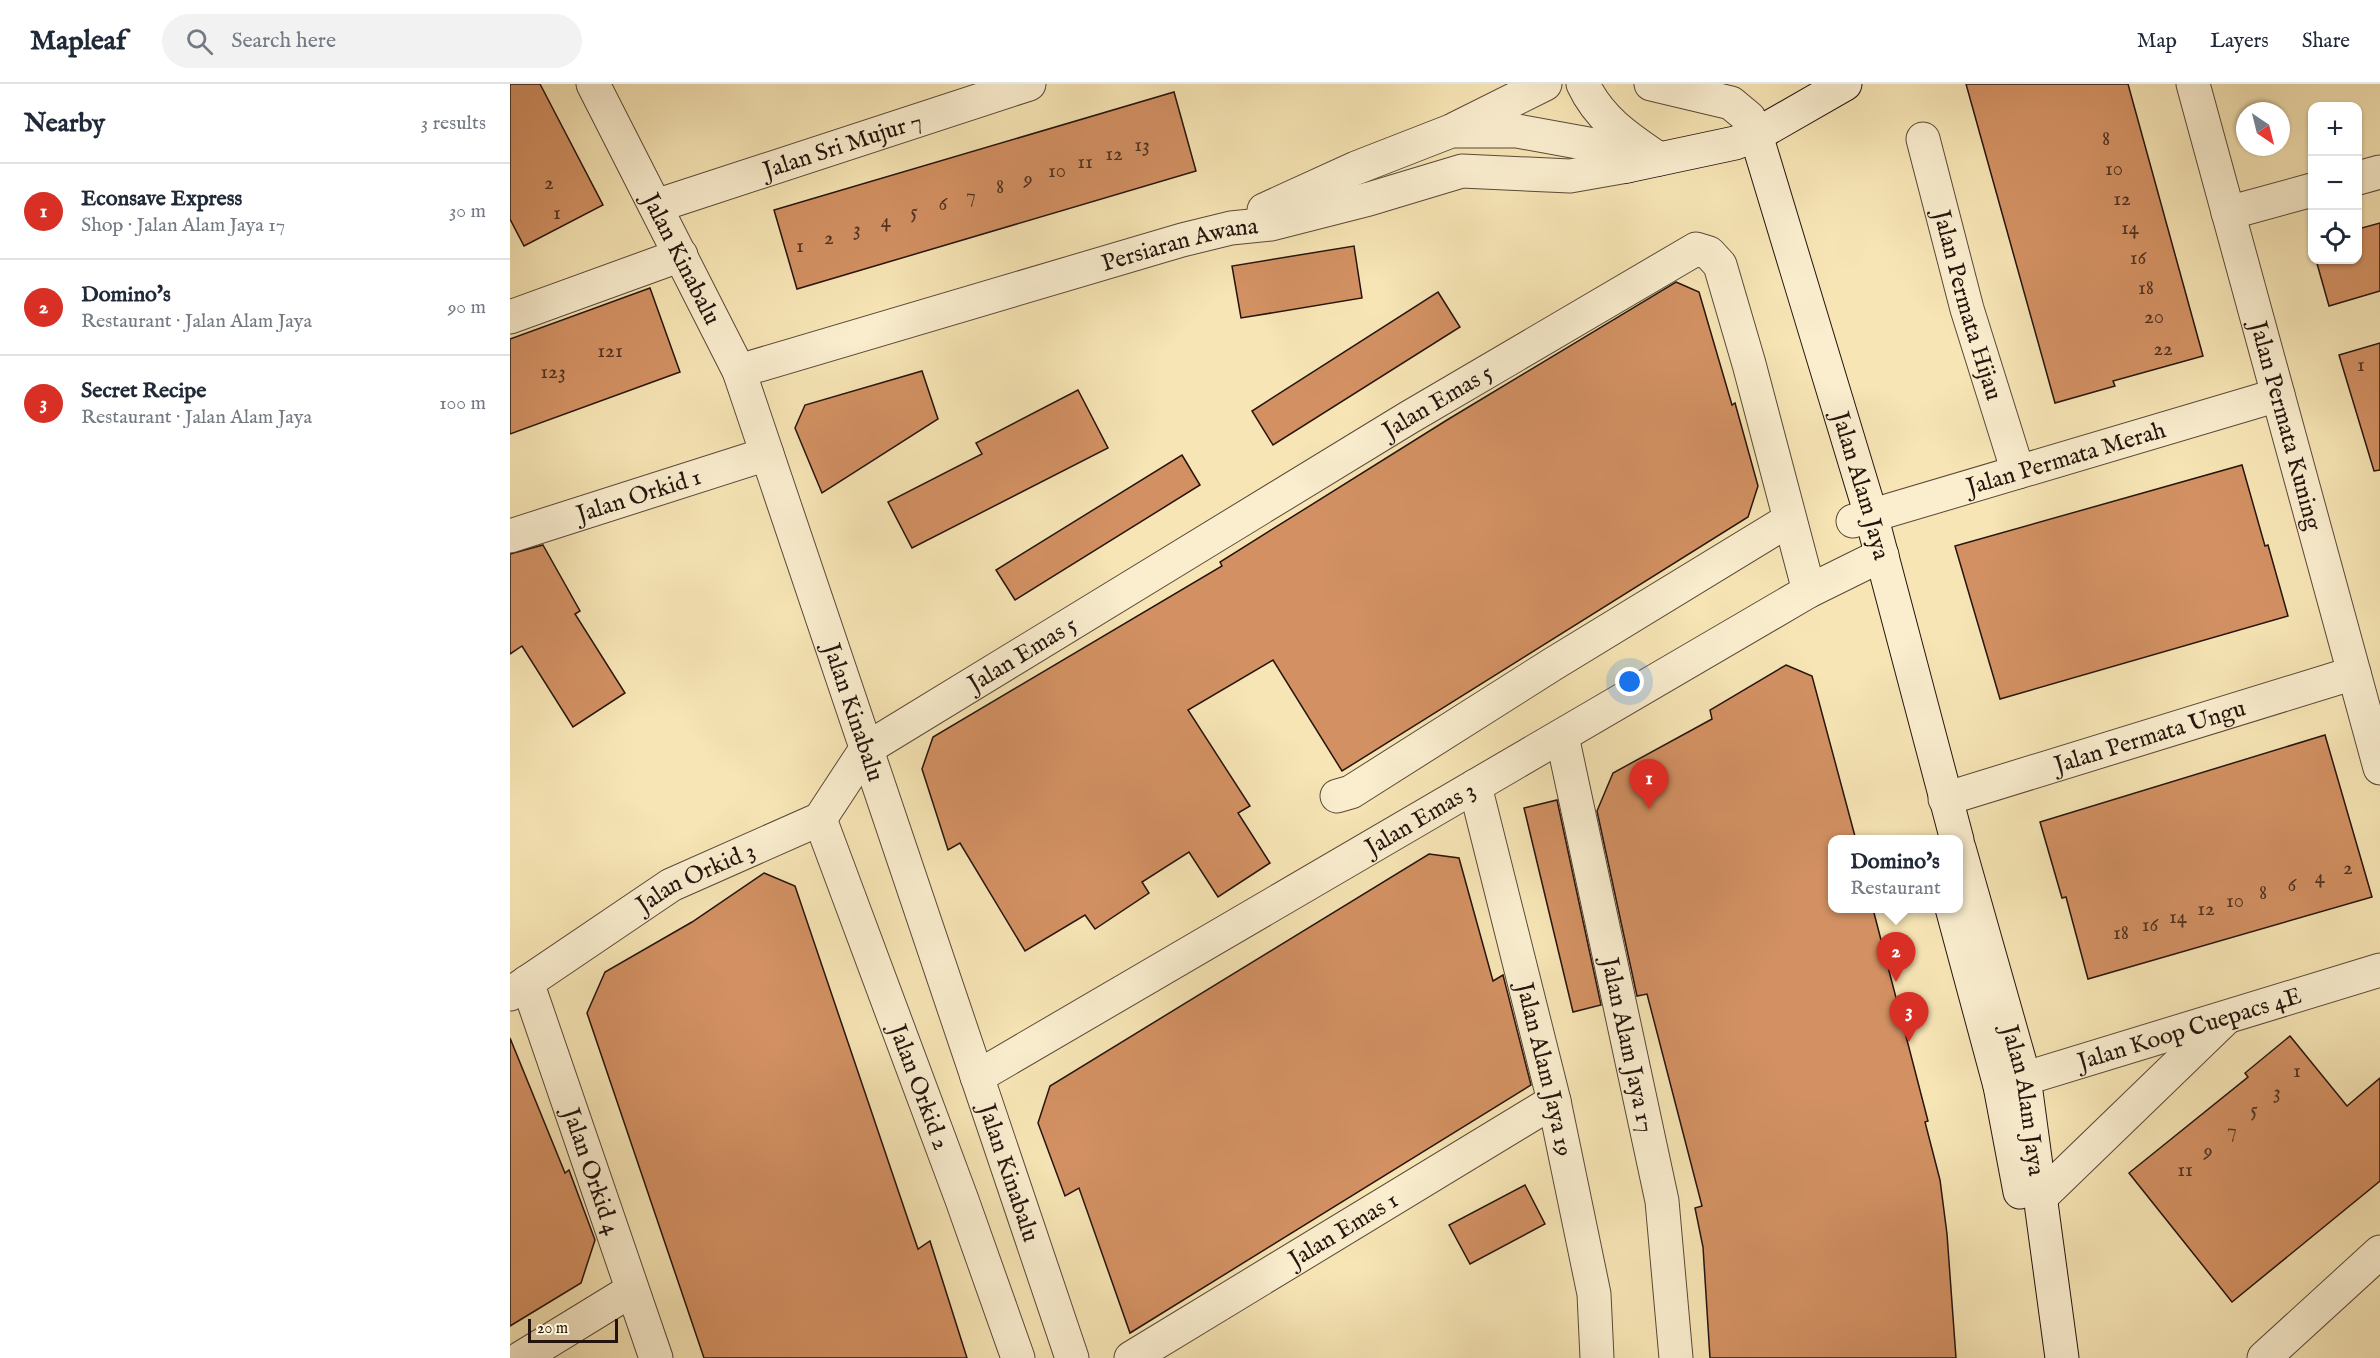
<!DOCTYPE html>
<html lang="en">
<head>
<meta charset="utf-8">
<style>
	body { margin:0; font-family:"IM FELL English",serif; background:#f2f2f3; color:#1f2937 }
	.controls { position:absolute; right:18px; top:18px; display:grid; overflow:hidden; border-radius:12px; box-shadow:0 2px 4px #0004 }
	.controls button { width:54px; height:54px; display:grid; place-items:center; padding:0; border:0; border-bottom:2px solid #e0e1e3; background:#fff; color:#1f2937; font:30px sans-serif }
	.compass { position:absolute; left:1726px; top:18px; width:54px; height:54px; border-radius:50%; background:#fff; box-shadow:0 2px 4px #0004; rotate:145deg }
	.scale { position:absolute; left:18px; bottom:15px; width:90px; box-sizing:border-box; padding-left:6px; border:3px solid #25140e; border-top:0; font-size:16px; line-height:21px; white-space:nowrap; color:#25140e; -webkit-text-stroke:4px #faeecf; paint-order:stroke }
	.you { position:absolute; left:1120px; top:598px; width:21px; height:21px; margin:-15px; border:4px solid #fff; border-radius:50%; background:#1a73e8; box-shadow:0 0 0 9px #1a73e833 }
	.badge { display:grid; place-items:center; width:39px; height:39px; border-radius:50%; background:#d93025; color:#fff; font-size:20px; font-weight:700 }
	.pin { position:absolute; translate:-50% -50px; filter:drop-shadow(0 2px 3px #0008) }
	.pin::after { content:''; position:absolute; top:32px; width:21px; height:18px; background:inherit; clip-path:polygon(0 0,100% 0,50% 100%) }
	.popup { position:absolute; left:1318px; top:751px; width:135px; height:78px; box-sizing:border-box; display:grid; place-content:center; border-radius:12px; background:#fff; filter:drop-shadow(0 2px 4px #0005); font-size:20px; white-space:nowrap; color:#747a83 }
	.popup b { font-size:22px; color:#1f2937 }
	.popup::after { content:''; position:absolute; left:50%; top:100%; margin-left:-12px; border:12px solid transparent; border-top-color:#fff }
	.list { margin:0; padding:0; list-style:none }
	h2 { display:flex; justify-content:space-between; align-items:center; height:78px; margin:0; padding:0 24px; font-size:26px }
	h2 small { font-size:20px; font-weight:400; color:#747a83 }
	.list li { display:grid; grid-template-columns:39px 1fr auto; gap:18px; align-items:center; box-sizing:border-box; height:96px; padding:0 24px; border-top:2px solid #e0e1e3 }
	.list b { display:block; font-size:22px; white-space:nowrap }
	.list p { margin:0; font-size:20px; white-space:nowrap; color:#747a83 }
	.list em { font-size:20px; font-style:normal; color:#747a83 }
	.icon { flex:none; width:33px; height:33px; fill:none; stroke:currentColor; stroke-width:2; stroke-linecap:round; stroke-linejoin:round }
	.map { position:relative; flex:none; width:1870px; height:1274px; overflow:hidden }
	header { display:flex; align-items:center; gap:36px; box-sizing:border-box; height:84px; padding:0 30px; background:#fff; border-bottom:2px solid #e0e1e3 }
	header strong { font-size:28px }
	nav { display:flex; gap:33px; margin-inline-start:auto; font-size:21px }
	.search { width:420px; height:54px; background:#f2f2f3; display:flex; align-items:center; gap:15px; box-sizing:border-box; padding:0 21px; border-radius:33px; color:#747a83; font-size:22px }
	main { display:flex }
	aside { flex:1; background:#fff }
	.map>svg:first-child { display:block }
	.building { fill:#d39163; stroke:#25140e; stroke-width:1.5 }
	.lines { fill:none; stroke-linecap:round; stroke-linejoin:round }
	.street-casing { stroke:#5a4838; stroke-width:35 }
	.secondary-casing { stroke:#25140e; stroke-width:35 }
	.street { stroke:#faeecf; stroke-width:33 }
	.secondary { stroke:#faeecf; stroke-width:33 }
	.labels { text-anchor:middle; stroke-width:5; stroke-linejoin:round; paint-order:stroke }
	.number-label { font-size:21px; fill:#503323 }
	.street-label { font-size:24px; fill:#25140e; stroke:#faeecf }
</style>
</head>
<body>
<header>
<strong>Mapleaf</strong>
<div class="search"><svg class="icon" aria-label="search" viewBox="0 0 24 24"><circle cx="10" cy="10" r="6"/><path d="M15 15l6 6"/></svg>Search here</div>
<nav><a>Map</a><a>Layers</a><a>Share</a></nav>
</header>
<main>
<aside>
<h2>Nearby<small>3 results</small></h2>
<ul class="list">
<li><span class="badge">1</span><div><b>Econsave Express</b><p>Shop · Jalan Alam Jaya 17</p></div><em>30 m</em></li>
<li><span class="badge">2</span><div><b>Domino's</b><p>Restaurant · Jalan Alam Jaya</p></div><em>90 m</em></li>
<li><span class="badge">3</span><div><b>Secret Recipe</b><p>Restaurant · Jalan Alam Jaya</p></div><em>100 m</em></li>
</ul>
</aside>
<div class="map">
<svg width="1870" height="1274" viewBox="0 0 1870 1274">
	<rect width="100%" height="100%" fill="#f7e5b5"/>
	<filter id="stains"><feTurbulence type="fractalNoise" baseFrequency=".00333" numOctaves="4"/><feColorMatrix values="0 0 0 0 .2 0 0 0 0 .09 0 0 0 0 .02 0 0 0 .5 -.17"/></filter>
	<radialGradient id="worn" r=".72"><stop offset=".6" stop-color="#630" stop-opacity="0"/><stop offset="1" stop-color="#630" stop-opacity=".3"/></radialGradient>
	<g class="building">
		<path d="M 0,0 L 30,0 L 93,121 L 14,162 L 0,135 Z"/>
		<path d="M 1456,0 L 1618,0 L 1693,272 L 1603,297 L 1605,302 L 1545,319 Z"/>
		<path d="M 664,8 L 686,87 L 287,205 L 264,126 Z"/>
		<path d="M 1870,139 L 1870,207 L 1819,222 L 1806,176 L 1848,176 L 1848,145 Z"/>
		<path d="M 844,162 L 852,214 L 731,234 L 722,182 Z"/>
		<path d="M 1166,198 L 1189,208 L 1222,321 L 1225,319 L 1248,402 L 1238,433 L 832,687 L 763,576 L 678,626 L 740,722 L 728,729 L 760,779 L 708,813 L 679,768 L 632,798 L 639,809 L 585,845 L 575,831 L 515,867 L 450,759 L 438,766 L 412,685 L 423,653 L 712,482 L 710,478 L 937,336 Z"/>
		<path d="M 140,204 L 170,288 L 0,350 L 0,255 Z"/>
		<path d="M 928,208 L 950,243 L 763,361 L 742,327 Z"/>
		<path d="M 1870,259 L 1870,386 L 1864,387 L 1829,271 Z"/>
		<path d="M 412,287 L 428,335 L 312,409 L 285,344 L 295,321 Z"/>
		<path d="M 568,306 L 598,364 L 402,464 L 378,418 L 472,370 L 466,359 Z"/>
		<path d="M 672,371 L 690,401 L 505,516 L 486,486 Z"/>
		<path d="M 1732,381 L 1755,462 L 1758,461 L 1778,532 L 1490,615 L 1445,462 Z"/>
		<path d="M 33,461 L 70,527 L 65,530 L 115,609 L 63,643 L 12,562 L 0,570 L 0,470 Z"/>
		<path d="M 1276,581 L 1302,592 L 1346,756 L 1323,756 L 1323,825 L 1363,825 L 1418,1037 L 1415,1038 L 1430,1096 L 1437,1150 L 1446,1274 L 1200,1274 L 1193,1163 L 1185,1124 L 1192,1122 L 1137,910 L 1127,912 L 1087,727 L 1103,689 L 1202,635 L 1200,626 Z"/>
		<path d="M 1815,651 L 1862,813 L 1578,895 L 1556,813 L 1552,814 L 1530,738 Z"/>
		<path d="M 1047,716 L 1091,921 L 1063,928 L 1014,724 Z"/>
		<path d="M 919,770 L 949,774 L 983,897 L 993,891 L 1021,1001 L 620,1249 L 569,1104 L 555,1112 L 528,1039 L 540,1002 Z"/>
		<path d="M 254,789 L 285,802 L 408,1165 L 420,1157 L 457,1274 L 194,1274 L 77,929 L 95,888 L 182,838 Z"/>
		<path d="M 1780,952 L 1837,1022 L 1870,994 L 1870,1097 L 1722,1218 L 1619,1089 L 1738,993 L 1735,989 Z"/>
		<path d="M 0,954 L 55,1089 L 59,1086 L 85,1156 L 71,1199 L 0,1242 Z"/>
		<path d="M 1015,1101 L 1035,1140 L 960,1180 L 939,1141 Z"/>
	</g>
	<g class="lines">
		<defs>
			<g id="street">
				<path id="s1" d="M 83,0 L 229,287 L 562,1274"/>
				<path d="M 1073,0 C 1089,35 1118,54 1149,75"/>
				<path d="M 1141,0 L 1221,19 L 1239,34 L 1246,51"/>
				<path id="s2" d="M 1683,0 L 1870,684"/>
				<path d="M 945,45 L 1035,0"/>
				<path id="s3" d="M 1413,55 L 1457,225 L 1508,388"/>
				<path d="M 1848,94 L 1870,88"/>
				<path id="s4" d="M 146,122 L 519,0"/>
				<path d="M 754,126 L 846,84 L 941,47 L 1007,47 L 1084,61 L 1117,82"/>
				<path d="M 1718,129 L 1802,106"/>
				<path d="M 0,233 L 171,171"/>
				<path id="s5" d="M 229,287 L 672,156 L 721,144 L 761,140 L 859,115 L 952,87 L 1060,92 L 1117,82"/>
				<path id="s6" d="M 1343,437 L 1768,311"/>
				<path id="s7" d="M 0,452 L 257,370"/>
				<path id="s8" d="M 1052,652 L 1152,1117 L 1166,1274"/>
				<path id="s9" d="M 965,702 L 1044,1017 L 1084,1210 L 1087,1274"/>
				<path d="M 827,712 L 841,708 L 1043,580 L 1279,436"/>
				<path id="s10" d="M 1435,715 L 1844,589"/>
				<path id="s11" d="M 310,735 L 452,1116 L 508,1274"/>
				<path id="s12" d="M 17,898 L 146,1274"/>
				<path id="s13" d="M 0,910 L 161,801 L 310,735 L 356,665 L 898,334 L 1186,165 L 1199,169 L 1210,181 L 1239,280 L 1299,507"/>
				<path id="s14" d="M 467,993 L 1299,507 L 1372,471"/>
				<path id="s15" d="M 1490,1002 L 1870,886"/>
				<path d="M 1532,1112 L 1715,935"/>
				<path d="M 11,1274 L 122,1206"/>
				<path id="s16" d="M 621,1274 L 1044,1017"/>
				<path d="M 1754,1274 L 1870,1168"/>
			</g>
			<g id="secondary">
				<path id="s17" d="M 1246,51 L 1361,431 L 1447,756"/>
				<path d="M 1117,82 L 1225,59 L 1246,51 L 1335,0"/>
				<path id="s18" d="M 1449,764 L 1514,993 L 1552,1274"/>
				<path d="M 1442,824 L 1490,1002 L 1510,1108"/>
			</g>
		</defs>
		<use href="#street" class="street-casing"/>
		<use href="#secondary" class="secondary-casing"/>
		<use href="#street" class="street"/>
		<use href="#secondary" class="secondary"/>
	</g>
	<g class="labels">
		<g class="number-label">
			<text x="1596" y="61">8</text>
			<text x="632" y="67">13</text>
			<text x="604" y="76">12</text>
			<text x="575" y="84">11</text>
			<text x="1604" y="91">10</text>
			<text x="547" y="93">10</text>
			<text x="518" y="101">9</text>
			<text x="39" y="105">2</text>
			<text x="490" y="109">8</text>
			<text x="461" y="118">7</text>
			<text x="1612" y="121">12</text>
			<text x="433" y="126">6</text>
			<text x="404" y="134">5</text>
			<text x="47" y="135">1</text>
			<text x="376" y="143">4</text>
			<text x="1620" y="150">14</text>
			<text x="347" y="151">3</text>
			<text x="319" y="160">2</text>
			<text x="290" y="168">1</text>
			<text x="1628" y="180">16</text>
			<text x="1636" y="210">18</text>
			<text x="1644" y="239">20</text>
			<text x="1653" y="271">22</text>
			<text x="100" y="273">121</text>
			<text x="1851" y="287">1</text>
			<text x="43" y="294">123</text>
			<text x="1838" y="790">2</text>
			<text x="1810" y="799">4</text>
			<text x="1782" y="807">6</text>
			<text x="1753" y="815">8</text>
			<text x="1725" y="823">10</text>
			<text x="1696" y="831">12</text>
			<text x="1668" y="839">14</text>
			<text x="1640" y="847">16</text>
			<text x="1611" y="855">18</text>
			<text x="1787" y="993">1</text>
			<text x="1767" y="1014">3</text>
			<text x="1744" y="1032">5</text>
			<text x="1722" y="1053">7</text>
			<text x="1698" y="1073">9</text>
			<text x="1675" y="1092">11</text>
		</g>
		<g class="street-label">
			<text dy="8" stroke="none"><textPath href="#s4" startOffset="196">Jalan Sri Mujur 7</textPath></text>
			<text dy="8" stroke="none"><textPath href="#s5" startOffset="459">Persiaran Awana</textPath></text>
			<text dy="8" stroke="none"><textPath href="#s1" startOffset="196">Jalan Kinabalu</textPath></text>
			<text dy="8" stroke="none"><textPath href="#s3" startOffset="172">Jalan Permata Hijau</textPath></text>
			<text dy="8" stroke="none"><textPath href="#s13" startOffset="1110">Jalan Emas 5</textPath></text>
			<text dy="8" stroke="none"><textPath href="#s2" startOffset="354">Jalan Permata Kuning</textPath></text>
			<text dy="8" stroke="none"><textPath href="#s6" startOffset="222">Jalan Permata Merah</textPath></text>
			<text dy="8" stroke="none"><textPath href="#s17" startOffset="366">Jalan Alam Jaya</textPath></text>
			<text dy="8" stroke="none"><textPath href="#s7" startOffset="135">Jalan Orkid 1</textPath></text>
			<text dy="8" stroke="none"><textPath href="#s13" startOffset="624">Jalan Emas 5</textPath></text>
			<text dy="8" stroke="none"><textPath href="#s1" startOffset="682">Jalan Kinabalu</textPath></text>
			<text dy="8" stroke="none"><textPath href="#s10" startOffset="214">Jalan Permata Ungu</textPath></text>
			<text dy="8" stroke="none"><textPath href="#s14" startOffset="513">Jalan Emas 3</textPath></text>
			<text dy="8" stroke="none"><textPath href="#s13" startOffset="220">Jalan Orkid 3</textPath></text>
			<text dy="8" stroke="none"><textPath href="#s15" startOffset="198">Jalan Koop Cuepacs 4E</textPath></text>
			<text dy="8" stroke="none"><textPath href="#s8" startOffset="316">Jalan Alam Jaya 17</textPath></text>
			<text dy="8" stroke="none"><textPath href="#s9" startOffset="292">Jalan Alam Jaya 19</textPath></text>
			<text dy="8" stroke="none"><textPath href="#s11" startOffset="286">Jalan Orkid 2</textPath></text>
			<text dy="8" stroke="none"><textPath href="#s18" startOffset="261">Jalan Alam Jaya</textPath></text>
			<text dy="8" stroke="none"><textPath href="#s12" startOffset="200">Jalan Orkid 4</textPath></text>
			<text dy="8" stroke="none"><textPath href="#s1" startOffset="1168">Jalan Kinabalu</textPath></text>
			<text dy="8" stroke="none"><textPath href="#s16" startOffset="248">Jalan Emas 1</textPath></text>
		</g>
	</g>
	<rect width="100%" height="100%" filter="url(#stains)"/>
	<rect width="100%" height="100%" fill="url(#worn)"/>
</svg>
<div class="controls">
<button>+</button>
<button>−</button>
<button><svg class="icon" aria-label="locate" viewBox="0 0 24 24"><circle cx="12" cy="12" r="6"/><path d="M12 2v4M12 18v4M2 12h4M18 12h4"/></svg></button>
</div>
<svg class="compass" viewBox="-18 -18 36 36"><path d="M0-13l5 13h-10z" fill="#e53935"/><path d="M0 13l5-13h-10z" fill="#747a83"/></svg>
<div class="scale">20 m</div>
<div class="you"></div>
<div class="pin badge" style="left:1139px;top:725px">1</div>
<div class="pin badge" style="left:1386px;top:898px">2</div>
<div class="popup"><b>Domino's</b>Restaurant</div>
<div class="pin badge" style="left:1399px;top:958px">3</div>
</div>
</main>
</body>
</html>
